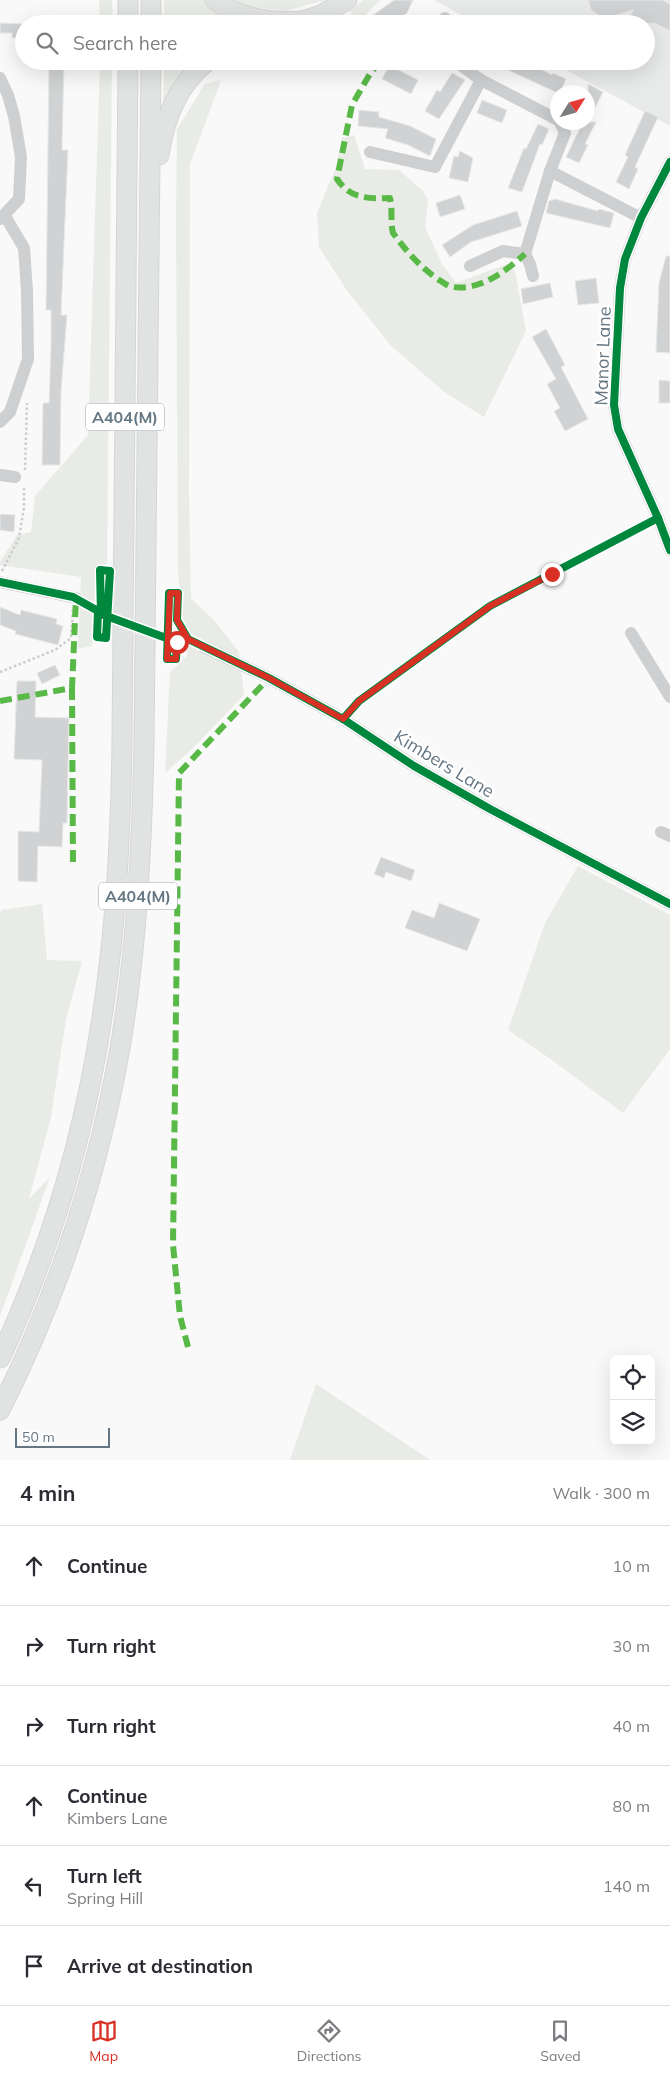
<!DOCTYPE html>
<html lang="en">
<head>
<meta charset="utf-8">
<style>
	body { margin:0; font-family:Mulish,sans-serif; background:#f7f7f7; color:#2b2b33 }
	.controls { position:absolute; right:15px; bottom:15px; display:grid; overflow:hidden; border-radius:8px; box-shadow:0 5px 20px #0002 }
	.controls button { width:45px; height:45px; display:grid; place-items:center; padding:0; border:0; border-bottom:1px solid #e1e1e2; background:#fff; color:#2b2b33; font:25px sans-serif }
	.compass { position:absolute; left:550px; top:85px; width:45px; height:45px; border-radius:50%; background:#fff; box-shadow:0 5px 20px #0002; rotate:53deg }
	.scale { position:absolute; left:15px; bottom:12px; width:95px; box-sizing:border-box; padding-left:5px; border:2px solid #657683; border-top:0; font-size:14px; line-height:18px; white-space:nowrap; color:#657683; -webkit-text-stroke:4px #fff; paint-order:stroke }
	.stop { position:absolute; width:15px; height:15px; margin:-11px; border:4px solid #d93025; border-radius:50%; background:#fff }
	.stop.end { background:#d93025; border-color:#fff; box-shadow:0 1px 5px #0008 }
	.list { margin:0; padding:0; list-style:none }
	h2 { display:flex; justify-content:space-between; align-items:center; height:65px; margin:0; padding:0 20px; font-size:21px }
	h2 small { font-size:16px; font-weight:400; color:#7c7c81 }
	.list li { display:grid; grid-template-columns:32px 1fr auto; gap:15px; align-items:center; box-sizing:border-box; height:80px; padding:0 20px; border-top:1px solid #e1e1e2 }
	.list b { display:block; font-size:19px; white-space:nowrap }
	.list p { margin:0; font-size:16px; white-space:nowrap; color:#7c7c81 }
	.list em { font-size:16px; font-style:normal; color:#7c7c81 }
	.icon { flex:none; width:28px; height:28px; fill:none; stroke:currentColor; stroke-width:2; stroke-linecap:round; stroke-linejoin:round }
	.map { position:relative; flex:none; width:670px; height:1460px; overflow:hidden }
	.search { position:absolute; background:#fff; box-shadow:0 5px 20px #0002; left:15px; right:15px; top:15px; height:55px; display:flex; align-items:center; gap:12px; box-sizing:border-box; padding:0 18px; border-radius:28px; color:#7c7c81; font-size:19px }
	.sheet { height:545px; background:#fff }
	nav { display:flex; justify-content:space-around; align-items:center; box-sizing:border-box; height:70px; border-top:1px solid #e1e1e2; background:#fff; font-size:14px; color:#7c7c81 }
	nav a { display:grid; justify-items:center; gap:2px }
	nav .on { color:#d93025 }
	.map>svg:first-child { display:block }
	.built { fill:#e8e9e9 }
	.green { fill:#e8ebe6 }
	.building { fill:#d0d2d3; stroke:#e8e8e8 }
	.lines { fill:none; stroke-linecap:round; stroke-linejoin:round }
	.highway-casing { stroke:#d5d6d6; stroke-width:21 }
	.path { stroke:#cbcccd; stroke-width:2.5; stroke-dasharray:2.5 2.5; stroke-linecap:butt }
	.minor { stroke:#cecfd0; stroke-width:12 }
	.highway { stroke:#e1e2e2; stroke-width:19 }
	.quiet { stroke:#58b947; stroke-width:6; stroke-dasharray:12 6; stroke-linecap:butt }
	.cycleway-casing { stroke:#fff; stroke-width:11 }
	.cycleway { stroke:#00873e; stroke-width:8 }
	.route { stroke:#d93025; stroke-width:6 }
	.labels { text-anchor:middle; stroke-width:5; stroke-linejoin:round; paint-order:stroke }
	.shield { fill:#fff; stroke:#939fa8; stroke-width:1 }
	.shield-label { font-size:16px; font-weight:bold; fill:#657683 }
	.street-label { font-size:18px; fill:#657683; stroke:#fff }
</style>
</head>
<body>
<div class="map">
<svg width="670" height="1460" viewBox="0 0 670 1460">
	<rect width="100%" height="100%" fill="#f9f9f9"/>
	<path class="built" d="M 434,0 L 670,0 L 670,126 L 549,61 L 646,61 L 646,24 L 478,24 Z"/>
	<g class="green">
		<path d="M 99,0 L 112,0 L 113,24 L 100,24 Z"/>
		<path d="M 164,0 L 205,0 L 215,8 L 253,24 L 164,24 Z"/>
		<path d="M 237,0 L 325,0 L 286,11 L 246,6 Z"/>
		<path d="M 363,0 L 380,0 L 358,22 L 350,11 Z"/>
		<path d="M 100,61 L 112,61 L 107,564 L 96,566 L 92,646 L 78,649 L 81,577 L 0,565 L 0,562 L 17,535 L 31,532 L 35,496 L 88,435 Z"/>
		<path d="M 164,61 L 198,61 L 163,110 Z"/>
		<path d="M 221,80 L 190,164 L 189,495 L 191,599 L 214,620 L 239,652 L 244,695 L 194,747 L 165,773 L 170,672 L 187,656 L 178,573 L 176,221 L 177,129 L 205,84 Z"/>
		<path d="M 354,135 L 365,169 L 399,170 L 423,191 L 428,200 L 425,227 L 442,264 L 456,283 L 507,264 L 515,271 L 526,331 L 484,417 L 443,391 L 390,345 L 346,289 L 319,247 L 317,213 L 336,167 L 342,138 Z"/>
		<path d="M 578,866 L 670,915 L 670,1049 L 623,1113 L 552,1060 L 508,1030 L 545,923 Z"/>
		<path d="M 42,904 L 47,960 L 82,961 L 66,1019 L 51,1117 L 29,1199 L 50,1177 L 0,1316 L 0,914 L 2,910 Z"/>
		<path d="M 316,1384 L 430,1460 L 290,1460 Z"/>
	</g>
	<g class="building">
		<path d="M 394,0 L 413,0 L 407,13 L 392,24 L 361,24 Z"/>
		<path d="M 588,0 L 662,0 L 670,4 L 670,31 L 654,23 L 627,24 L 633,10 L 604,19 L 591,10 Z"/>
		<path d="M 0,23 L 24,24 L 24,38 L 12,38 L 12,33 L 0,33 Z"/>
		<path d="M 49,61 L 64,61 L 62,150 L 68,150 L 61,315 L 67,315 L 66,328 L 61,391 L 60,465 L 42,465 L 43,403 L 49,403 L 51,344 L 51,310 L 46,310 Z"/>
		<path d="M 488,61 L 525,61 L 552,75 L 553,73 L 566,79 L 560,92 L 558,93 Z"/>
		<path d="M 389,65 L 418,80 L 411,94 L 382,79 Z"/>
		<path d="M 452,73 L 465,80 L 439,119 L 425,111 L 437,90 L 440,92 Z"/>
		<path d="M 588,84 L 603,92 L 588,122 L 596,122 L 585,144 L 588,145 L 579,163 L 566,157 L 583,122 L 588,122 Z"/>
		<path d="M 482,100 L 507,110 L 502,123 L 477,113 Z"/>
		<path d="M 359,110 L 379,112 L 379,117 L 410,126 L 436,139 L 430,156 L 408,145 L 385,138 L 388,129 L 358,126 Z"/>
		<path d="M 645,111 L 658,117 L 635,167 L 638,169 L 629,189 L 616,182 L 628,157 L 625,155 Z"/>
		<path d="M 538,124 L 549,129 L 542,145 L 540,144 L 522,192 L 508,188 L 524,148 L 526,149 Z"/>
		<path d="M 460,151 L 473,158 L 468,182 L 449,178 L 454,156 L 458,157 Z"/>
		<path d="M 460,195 L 465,209 L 440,217 L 436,203 Z"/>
		<path d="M 555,199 L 598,211 L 599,209 L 614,213 L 610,228 L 546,213 L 549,201 Z"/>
		<path d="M 517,211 L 522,226 L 471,242 L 450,257 L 442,245 L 473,225 Z"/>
		<path d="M 666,256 L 670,256 L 670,353 L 656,352 L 659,283 Z"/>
		<path d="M 596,278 L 599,303 L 578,305 L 575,281 Z"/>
		<path d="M 550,283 L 553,297 L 523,304 L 521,289 Z"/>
		<path d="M 546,329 L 565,365 L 561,367 L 588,419 L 565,431 L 554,411 L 560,408 L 547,384 L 556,379 L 532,337 Z"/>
		<path d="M 659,380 L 670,381 L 670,403 L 659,403 Z"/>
		<path d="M 0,514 L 15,515 L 14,532 L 0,530 Z"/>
		<path d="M 0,607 L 20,615 L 21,610 L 57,619 L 56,624 L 63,626 L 58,645 L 15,634 L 16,631 L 0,625 Z"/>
		<path d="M 55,665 L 60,675 L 42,684 L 37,673 Z"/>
		<path d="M 17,681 L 36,681 L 35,717 L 69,718 L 67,823 L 63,823 L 62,847 L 38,846 L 37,882 L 18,881 L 18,831 L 39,832 L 42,760 L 14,759 Z"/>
		<path d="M 381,857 L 415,870 L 411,881 L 386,872 L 384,878 L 374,874 Z"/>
		<path d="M 439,903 L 480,919 L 467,951 L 405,928 L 412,910 L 434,918 Z"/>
	</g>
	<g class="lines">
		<defs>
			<g id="highway">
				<path d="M 215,0 C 241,19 270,23 301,21"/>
				<path d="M 128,24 L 128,0"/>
				<path d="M 151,24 L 151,0"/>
				<path d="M 294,24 L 321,15 L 347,0"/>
				<path d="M 159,155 C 165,117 177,86 207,61"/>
				<path d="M 0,1358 C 52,1247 87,1125 104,1004 C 117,917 121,828 122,740 L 128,61"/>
				<path d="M 0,1410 C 57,1297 98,1173 120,1048 C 137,948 142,845 144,743 L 151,61"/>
			</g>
		</defs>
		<use href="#highway" class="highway-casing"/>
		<g class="path">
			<path d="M 25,470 L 27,403"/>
			<path d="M 2,571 L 19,538 L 24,507 L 24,486"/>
			<path d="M 0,672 L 55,650 L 71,638 L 73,609"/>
		</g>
		<g class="minor">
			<path d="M 442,24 L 445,18"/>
			<path d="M 455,61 L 481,80 L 558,120"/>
			<path d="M 0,78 L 8,95 L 14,116 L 21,157 L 19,199 L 0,219"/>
			<path d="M 370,152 L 435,167 L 481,80"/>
			<path d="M 670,162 L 641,218 L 625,259 L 620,288 L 614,405 L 618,429 L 658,518 L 670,550"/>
			<path d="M 550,171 L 641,218"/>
			<path d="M 525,254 L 550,171 L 565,133 L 560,122"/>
			<path d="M 470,266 L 503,251 L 525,254 L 530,264 L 533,276"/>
			<path d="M 0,422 L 10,412 L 28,359 L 27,291 L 24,248 L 5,216"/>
			<path d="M 0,475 L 15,477"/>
			<path d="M 0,582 L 76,598"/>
			<path d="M 631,633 L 670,697"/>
			<path d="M 204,647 L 269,678 L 343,719 L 414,766 L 490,809 L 670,904"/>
			<path d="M 661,832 L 670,836"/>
		</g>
		<use href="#highway" class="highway"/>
		<g class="quiet">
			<path d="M 381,61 L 371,72 L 352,105 L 337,179 C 350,199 369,199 390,198 C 393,211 390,222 393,233 C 408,253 419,266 439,280 C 443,282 448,287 453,287 C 480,291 506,271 525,254"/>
			<path d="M 72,688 L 73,867"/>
			<path d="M 0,701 L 72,688 L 76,598"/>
			<path d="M 188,1347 L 180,1316 L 173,1245 L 179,773 L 269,678"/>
		</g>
		<defs>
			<g id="cycleway">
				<path d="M 670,162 L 641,218 L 625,259 L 620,288 L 614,405 L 618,429 L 658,518 L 670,550"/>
				<path d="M 0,582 L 73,597 L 98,611 L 97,637 L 106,638 L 110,571 L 100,570 L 101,614 L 177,642 L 176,659 L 167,659 L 169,593 L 178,593 L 177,620 L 188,639 L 269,678 L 343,719 L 414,766 L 490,809 L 670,904"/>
				<path d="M 343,719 L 359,701 L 490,606 L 658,518"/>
			</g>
		</defs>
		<use href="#cycleway" class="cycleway-casing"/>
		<use href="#cycleway" class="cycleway"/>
	</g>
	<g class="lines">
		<path class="route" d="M 177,642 L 176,659 L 167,659 L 170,593 L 178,593 L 177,620 L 188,639 L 269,678 L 343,719 L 359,701 L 490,606 L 552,574"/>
	</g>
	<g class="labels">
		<g class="shield">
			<rect x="86" y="403.5" width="78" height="27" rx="4"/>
			<rect x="99" y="882.5" width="78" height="27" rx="4"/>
		</g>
		<g class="shield-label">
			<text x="125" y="423">A404(M)</text>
			<text x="138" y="902">A404(M)</text>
		</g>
		<g class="street-label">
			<text transform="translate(603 356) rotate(-88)" y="6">Manor Lane</text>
			<text transform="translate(444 764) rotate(31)" y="6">Kimbers Lane</text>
		</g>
	</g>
</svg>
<div class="controls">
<button><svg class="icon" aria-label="locate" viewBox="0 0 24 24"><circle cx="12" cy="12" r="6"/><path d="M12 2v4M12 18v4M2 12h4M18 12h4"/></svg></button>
<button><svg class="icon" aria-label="layers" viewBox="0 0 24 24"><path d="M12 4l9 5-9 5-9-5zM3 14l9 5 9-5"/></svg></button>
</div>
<svg class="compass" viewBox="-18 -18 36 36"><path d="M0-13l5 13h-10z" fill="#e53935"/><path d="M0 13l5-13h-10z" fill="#7c7c81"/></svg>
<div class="scale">50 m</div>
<div class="stop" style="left:177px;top:642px"></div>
<div class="stop end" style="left:552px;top:574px"></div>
<div class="search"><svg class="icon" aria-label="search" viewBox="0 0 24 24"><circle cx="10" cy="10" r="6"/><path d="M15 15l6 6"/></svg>Search here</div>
</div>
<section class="sheet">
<h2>4 min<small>Walk · 300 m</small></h2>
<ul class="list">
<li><svg class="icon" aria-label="ahead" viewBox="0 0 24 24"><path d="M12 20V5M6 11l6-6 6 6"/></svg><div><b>Continue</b></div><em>10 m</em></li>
<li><svg class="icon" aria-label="right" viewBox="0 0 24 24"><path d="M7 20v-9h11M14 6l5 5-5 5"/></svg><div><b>Turn right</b></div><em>30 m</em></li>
<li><svg class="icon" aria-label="right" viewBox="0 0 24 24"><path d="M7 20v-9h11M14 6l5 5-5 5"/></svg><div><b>Turn right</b></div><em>40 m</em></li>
<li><svg class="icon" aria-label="ahead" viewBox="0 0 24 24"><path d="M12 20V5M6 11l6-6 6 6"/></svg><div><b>Continue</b><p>Kimbers Lane</p></div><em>80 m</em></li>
<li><svg class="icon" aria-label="left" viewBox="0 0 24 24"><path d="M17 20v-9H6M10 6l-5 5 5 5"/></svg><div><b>Turn left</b><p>Spring Hill</p></div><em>140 m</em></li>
<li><svg class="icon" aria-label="arrive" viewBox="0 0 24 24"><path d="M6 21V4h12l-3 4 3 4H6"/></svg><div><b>Arrive at destination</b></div></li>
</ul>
</section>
<nav>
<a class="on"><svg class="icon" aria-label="map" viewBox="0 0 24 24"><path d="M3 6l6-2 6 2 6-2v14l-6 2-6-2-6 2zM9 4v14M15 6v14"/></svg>Map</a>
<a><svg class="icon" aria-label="directions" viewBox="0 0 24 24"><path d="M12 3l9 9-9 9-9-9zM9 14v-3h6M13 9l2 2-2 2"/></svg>Directions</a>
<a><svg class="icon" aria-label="saved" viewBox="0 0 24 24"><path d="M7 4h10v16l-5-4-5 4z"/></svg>Saved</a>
</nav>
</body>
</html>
